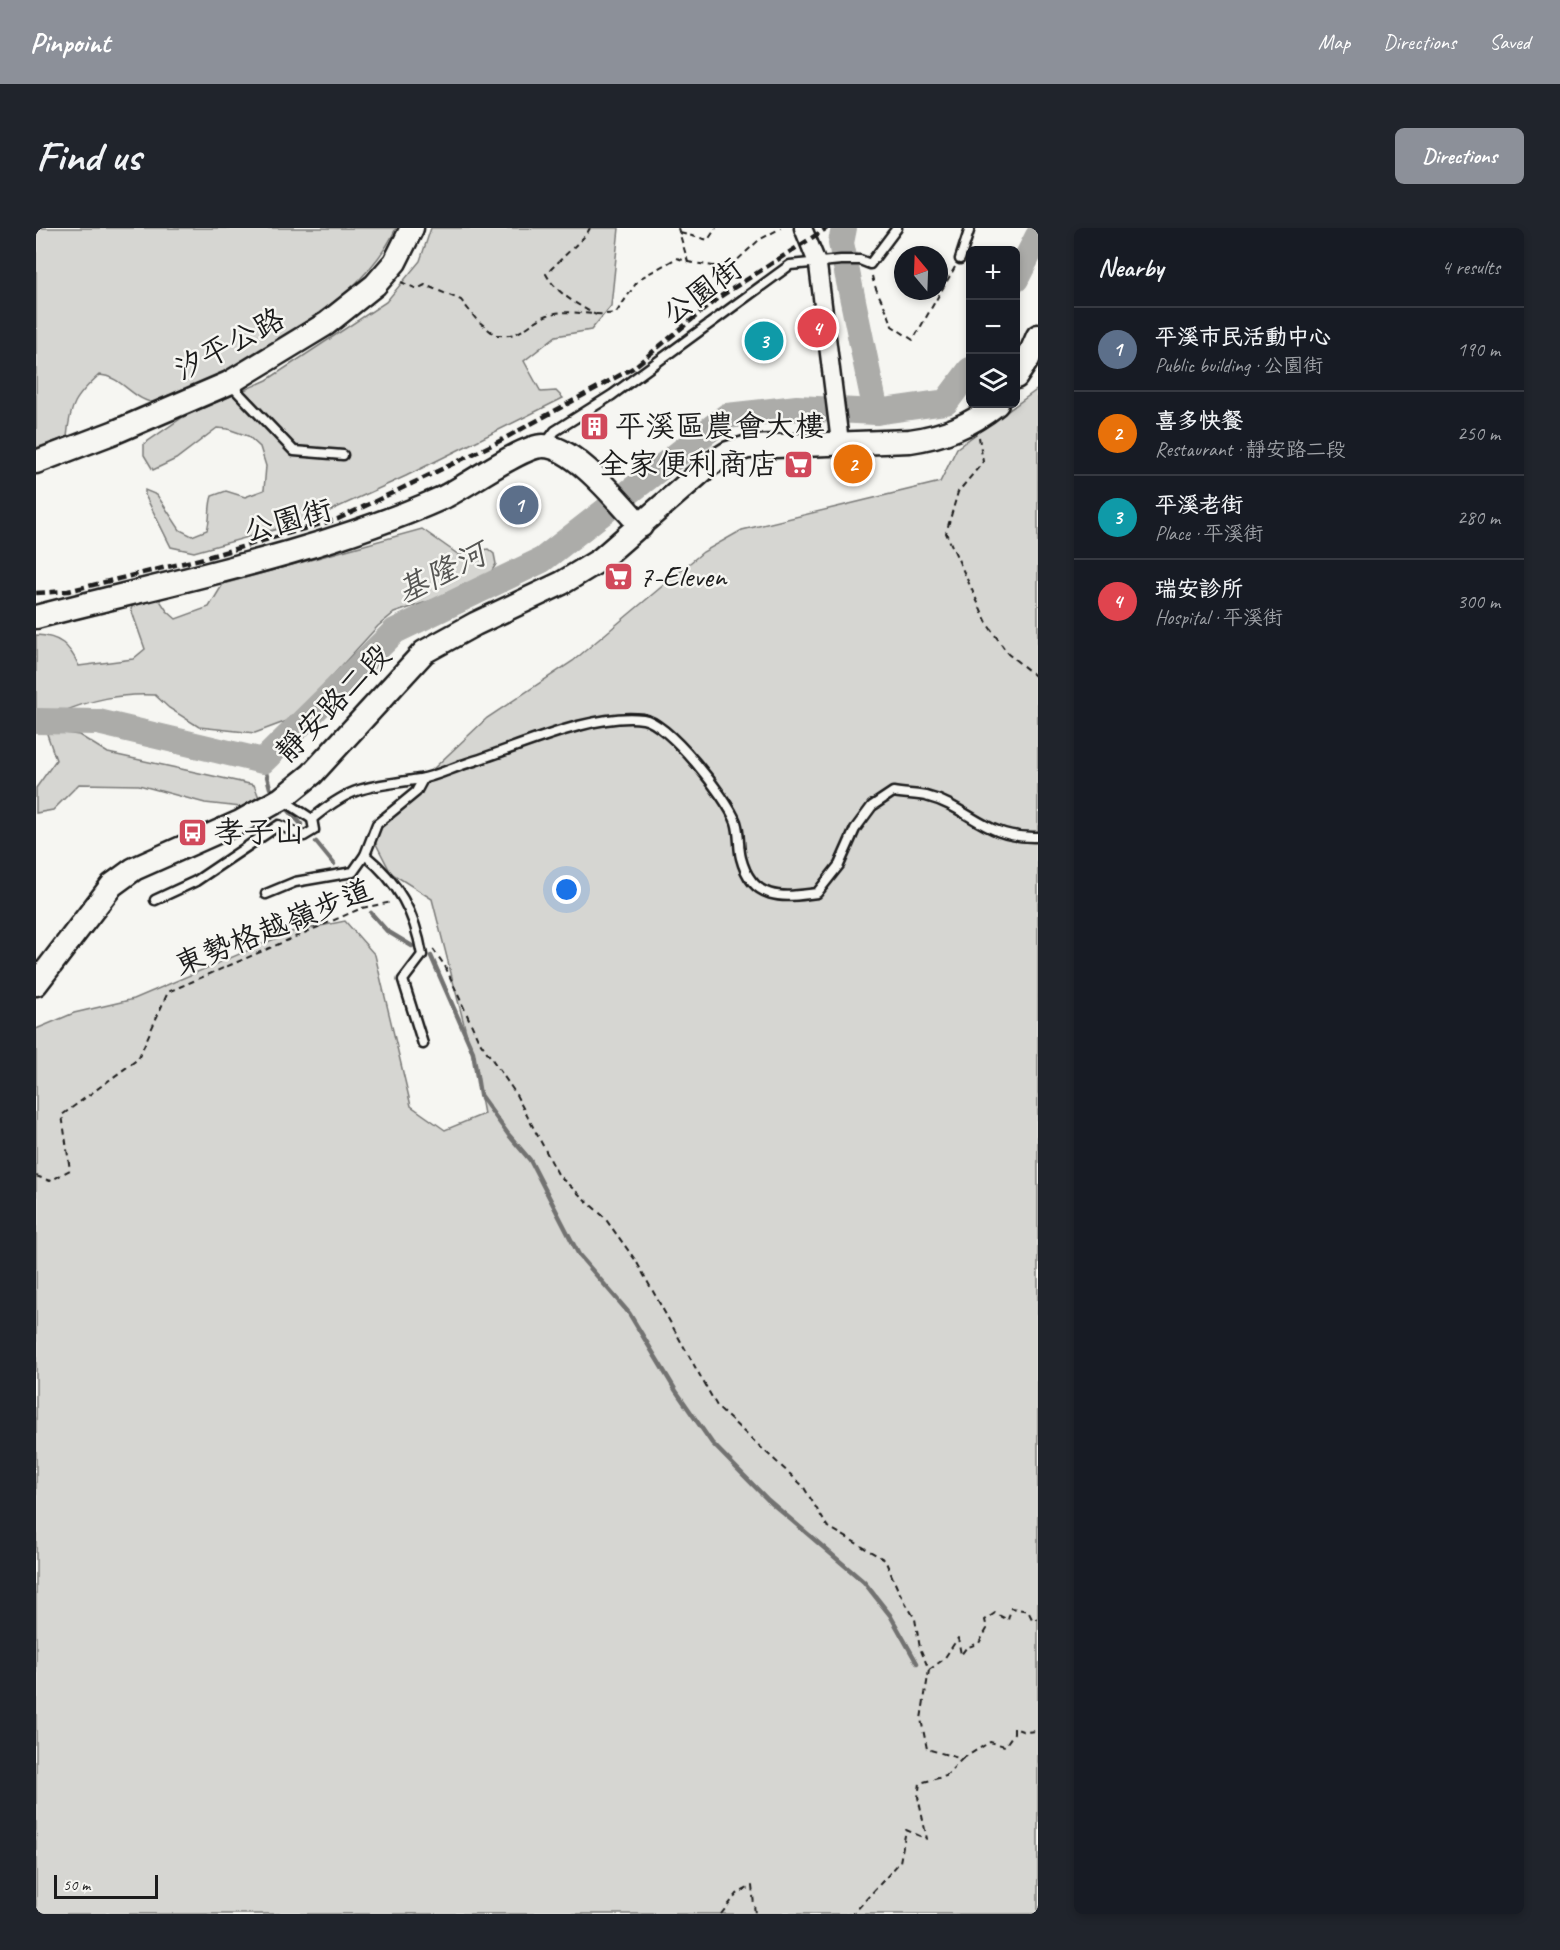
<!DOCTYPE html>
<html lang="en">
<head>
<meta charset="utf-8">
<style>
	body { margin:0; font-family:Caveat,"LXGW WenKai TC",sans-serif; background:#20242c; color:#f1f3f6 }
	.controls { position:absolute; right:18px; top:18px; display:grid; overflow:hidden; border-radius:9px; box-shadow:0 3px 9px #0003 }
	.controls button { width:54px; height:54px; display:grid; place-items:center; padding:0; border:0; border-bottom:2px solid #363941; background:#171b24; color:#f1f3f6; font:30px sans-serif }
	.compass { position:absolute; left:858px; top:18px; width:54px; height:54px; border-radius:50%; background:#171b24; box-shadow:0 3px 9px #0003; rotate:341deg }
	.scale { position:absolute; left:18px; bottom:15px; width:104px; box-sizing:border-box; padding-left:6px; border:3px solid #1c1c1c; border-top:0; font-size:16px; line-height:21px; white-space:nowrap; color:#1c1c1c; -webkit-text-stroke:4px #f6f6f2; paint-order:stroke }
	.you { position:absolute; left:531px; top:662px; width:21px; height:21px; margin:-15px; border:4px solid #fff; border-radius:50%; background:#1a73e8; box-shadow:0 0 0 9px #1a73e833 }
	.badge { display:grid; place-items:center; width:39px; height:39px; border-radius:50%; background:#8c9099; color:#fff; font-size:20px; font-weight:700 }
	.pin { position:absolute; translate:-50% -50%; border:3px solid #fff; box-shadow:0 2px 6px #0006 }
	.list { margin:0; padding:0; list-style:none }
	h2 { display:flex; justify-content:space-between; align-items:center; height:78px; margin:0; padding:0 24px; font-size:26px }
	h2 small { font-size:20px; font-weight:400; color:#9ea1a6 }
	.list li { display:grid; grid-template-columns:39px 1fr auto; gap:18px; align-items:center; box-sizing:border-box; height:84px; padding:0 24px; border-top:2px solid #363941 }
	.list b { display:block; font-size:22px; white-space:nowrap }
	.list p { margin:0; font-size:20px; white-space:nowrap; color:#9ea1a6 }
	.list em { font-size:20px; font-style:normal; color:#9ea1a6 }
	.icon { flex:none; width:33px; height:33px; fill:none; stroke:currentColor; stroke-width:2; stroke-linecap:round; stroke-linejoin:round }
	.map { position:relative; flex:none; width:1002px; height:1686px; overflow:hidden; border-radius:9px }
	header { display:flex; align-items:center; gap:36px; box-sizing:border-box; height:84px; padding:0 30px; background:#8c9099; color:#fff }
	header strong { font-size:28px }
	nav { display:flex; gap:33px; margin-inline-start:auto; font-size:21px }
	.intro { display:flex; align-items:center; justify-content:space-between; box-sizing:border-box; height:144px; padding:0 36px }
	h1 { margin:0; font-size:42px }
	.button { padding:15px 27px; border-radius:9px; background:#8c9099; color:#fff; font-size:21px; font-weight:700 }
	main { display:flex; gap:36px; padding:0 36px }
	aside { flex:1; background:#171b24; border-radius:9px; box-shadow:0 3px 9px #0003 }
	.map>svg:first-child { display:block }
	.green { fill:#d6d6d2; stroke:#797977; stroke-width:1.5 }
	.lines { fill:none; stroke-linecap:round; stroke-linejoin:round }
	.stream { stroke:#727271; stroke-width:4.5 }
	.river { stroke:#acaca9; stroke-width:26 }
	.lane-casing { stroke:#1c1c1c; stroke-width:13 }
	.street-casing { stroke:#1c1c1c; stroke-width:21 }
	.secondary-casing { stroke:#1c1c1c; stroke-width:27 }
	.path { stroke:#1c1c1c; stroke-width:2; stroke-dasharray:6 4.5; stroke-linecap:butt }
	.lane { stroke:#f6f6f2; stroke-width:8 }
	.street { stroke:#f6f6f2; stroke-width:16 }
	.secondary { stroke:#f6f6f2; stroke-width:22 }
	.rail { stroke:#1c1c1c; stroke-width:4.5; stroke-dasharray:9 4.5; stroke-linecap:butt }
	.labels { text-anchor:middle; stroke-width:5; stroke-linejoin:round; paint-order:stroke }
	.street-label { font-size:30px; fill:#1c1c1c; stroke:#f6f6f2 }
	.poi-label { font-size:30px; fill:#1c1c1c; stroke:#f6f6f2; text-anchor:start }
	.water-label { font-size:32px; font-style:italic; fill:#565654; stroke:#f6f6f2 }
</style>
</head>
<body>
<header>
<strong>Pinpoint</strong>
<nav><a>Map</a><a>Directions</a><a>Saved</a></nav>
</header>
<div class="intro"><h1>Find us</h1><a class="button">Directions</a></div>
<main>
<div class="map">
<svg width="1002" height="1686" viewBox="0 0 1002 1686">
	<rect width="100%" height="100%" fill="#f6f6f2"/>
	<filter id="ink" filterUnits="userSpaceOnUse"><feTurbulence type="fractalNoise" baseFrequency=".0167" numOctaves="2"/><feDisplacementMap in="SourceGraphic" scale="12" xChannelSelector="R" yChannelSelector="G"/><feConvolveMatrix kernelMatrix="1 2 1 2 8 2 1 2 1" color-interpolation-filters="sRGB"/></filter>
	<g filter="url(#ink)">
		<g class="green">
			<path d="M 0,0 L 360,0 C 350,23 332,44 314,61 C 293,82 147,174 122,175 C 98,175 87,148 63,147 C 39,169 34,177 31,209 L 0,220 Z"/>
			<path d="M 395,0 L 583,0 L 575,78 L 555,102 L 520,108 L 488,133 L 505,164 L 520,163 L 527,170 L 370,248 L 274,292 L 158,324 L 135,319 L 109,267 L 109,262 L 121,267 L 144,302 L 156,308 L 171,302 C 175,290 172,280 176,268 L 190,263 L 209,269 L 228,262 L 230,238 L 224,219 L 212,208 L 192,201 L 181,200 L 140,231 L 117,242 L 108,227 L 108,216 L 147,189 L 231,152 L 350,74 L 384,33 Z"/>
			<path d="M 1002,161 L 1002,1686 L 0,1686 L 0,801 L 38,785 L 98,771 L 255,704 L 309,693 L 339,727 L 375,878 L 409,902 L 448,886 L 440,843 L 396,671 L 355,645 L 338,612 L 356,580 L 451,490 L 537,433 L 667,324 L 706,302 L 904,254 L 921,220 Z"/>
			<path d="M 386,301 L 423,327 L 452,321 L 458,326 L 460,336 L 454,346 L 420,364 L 358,385 L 342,398 L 276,470 L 251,493 L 219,505 L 163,499 L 133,480 L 119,467 C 84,465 55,472 23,485 L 29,505 L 43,507 L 72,525 L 218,557 L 224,572 L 214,580 L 169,575 L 103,557 L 43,556 L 17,582 L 0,585 L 0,560 L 20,532 L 9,500 L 0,501 L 0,407 C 24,408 33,417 43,438 L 97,431 L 109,421 L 95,381 L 99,374 L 121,368 L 131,383 L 140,391 L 173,379 L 187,356 Z"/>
		</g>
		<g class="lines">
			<g class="stream">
				<path d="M 227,533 L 234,560 L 240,567"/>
				<path d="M 247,576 L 265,596"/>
				<path d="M 280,614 L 298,636"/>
				<path d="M 312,656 L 325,674"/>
				<path d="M 335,685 L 351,703 L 376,718"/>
				<path d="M 395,728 L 437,824 L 444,867 L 472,906 L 494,932 L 543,1027 L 593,1085 L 640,1163 L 676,1215 L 732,1272 L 828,1354 L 854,1387 L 881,1435"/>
			</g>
			<g class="river">
				<path d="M 808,0 L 805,15 L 840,184"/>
				<path d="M 980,51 L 1002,8"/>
				<path d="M 0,493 L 62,494 L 227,533 L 359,403 L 506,332 L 691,188 L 761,180 L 840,184 L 910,174 L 934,142"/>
			</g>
			<defs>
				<g id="lane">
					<path d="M 924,31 L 934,0"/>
					<path d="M 195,157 L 258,223 L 307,227"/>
					<path d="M 510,215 L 519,203 L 576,167 L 754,37 L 805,32 L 824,32 L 834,36 L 861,0"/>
					<path d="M 247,572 L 276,591 C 319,555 332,560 384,551 C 400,548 416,540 432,535 C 481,520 557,484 607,491 C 633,495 691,570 700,594 C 704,606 702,619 705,630 C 716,673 746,670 781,665 L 803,637 L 819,601 L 836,578 L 857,564 C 868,566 880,566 890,568 C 934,579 947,611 1002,609"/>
					<path d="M 329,627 C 362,654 379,685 386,727 L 367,752 L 387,816"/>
					<path d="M 230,666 L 259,654 L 317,644 L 329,627 L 341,596 L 380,564 L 387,551"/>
					<path d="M 119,672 L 160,653 L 243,597 L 268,608 L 278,602 L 276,591"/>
				</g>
				<path id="street" d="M 767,0 L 782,37 L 804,214"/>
				<g id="secondary">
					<path d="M 980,149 L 992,131 L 1002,108"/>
					<path d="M 0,234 L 79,204 L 193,155 L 290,96 L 339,57 L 359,34 L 376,0"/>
					<path d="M 0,389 C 134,354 281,326 406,270 C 430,259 485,218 507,218 C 539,218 584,276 605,298"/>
					<path d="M 0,756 L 76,657 L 98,641 L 204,594 L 245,571 L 276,546 L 388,424 L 439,396 L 526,355 L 564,332 L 673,237 L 692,225 L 712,219 L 874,213 C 908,208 934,198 961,176"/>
				</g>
			</defs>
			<use href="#lane" class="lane-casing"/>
			<use href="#street" class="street-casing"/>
			<use href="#secondary" class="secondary-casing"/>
			<g class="path">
				<path d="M 554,0 L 550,7 L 510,46 C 521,66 541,76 560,87"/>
				<path d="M 644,5 L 672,12 L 680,0"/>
				<path d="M 652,34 L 677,38 L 697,36 L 723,12 L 745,0"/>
				<path d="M 836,48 C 840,67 852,80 856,98 L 877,112 L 919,39"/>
				<path d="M 365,54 L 381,61 L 389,57 L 425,72 L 440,91 L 459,107 C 465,107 472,108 478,106 C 491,102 500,90 515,86 C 536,81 558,89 580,85 L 603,51 L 641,30 L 652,34 L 642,0"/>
				<path d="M 943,209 L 947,234 L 922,264 L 910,305 L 952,397 L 972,426 L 1002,450"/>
				<path d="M 397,721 L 409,738 L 442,811 L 478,863 L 523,948 L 568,989 L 600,1033 L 682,1180 L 767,1258 L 791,1298 L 849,1332 L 862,1362 L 879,1391 L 884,1420 L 893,1442 L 885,1491 L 891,1521 L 926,1531 L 910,1548 L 884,1555 L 882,1569 L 891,1611 L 870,1602 L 864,1634 L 817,1686"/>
				<path d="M 0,948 L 14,953 L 34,942 L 26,887 L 102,831 L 132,764 L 326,680 L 356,674"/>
				<path d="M 893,1442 L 908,1431 L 922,1410 L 925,1427 L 930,1420 L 943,1415 L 951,1401 L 949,1392 L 959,1385 L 972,1392 L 975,1380 L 992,1383 L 996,1391 L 1002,1391"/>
				<path d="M 926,1531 L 954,1514 L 969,1518 L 978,1505 L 978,1500 L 989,1504 L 1002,1503"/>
				<path d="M 685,1686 L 701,1666 L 716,1658 L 719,1686"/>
			</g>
			<use href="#lane" class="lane"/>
			<use href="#street" class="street"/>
			<use href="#secondary" class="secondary"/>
			<path class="rail" d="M 0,365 L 32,363 L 168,330 L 302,291 L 460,215 L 597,140 L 682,70 L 791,0"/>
		</g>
	</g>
	<defs>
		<symbol id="building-square" viewBox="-11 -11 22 22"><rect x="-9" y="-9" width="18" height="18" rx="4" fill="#d1495b" stroke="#f6f6f2"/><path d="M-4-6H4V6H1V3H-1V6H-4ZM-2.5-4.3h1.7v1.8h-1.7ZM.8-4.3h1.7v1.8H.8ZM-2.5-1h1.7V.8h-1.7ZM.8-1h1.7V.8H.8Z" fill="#fff"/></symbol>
		<symbol id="supermarket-square" viewBox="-11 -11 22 22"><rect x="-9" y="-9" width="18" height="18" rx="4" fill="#d1495b" stroke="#f6f6f2"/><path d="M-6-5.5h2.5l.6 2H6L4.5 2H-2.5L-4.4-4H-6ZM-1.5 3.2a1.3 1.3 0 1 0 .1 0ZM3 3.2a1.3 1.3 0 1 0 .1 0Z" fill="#fff"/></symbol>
		<symbol id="bus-square" viewBox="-11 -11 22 22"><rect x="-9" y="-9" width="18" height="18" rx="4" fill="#d1495b" stroke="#f6f6f2"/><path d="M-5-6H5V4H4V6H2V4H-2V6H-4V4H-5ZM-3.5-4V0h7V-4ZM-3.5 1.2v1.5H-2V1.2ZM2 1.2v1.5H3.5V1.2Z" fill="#fff"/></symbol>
	</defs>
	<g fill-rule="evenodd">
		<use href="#building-square" x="542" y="182" width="33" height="33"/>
		<use href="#supermarket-square" x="746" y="220" width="33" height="33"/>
		<use href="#supermarket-square" x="566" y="332" width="33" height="33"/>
		<use href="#bus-square" x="140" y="588" width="33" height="33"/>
	</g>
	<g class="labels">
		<g class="street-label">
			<text transform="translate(666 63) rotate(-36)" y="10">公園街</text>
			<text transform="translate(193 116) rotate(-28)" y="10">汐平公路</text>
			<text transform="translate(252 292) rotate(-15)" y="10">公園街</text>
			<text transform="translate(297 475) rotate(-46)" y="10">靜安路二段</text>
			<text transform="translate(237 699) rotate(-22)" y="10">東勢格越嶺步道</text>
		</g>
		<g class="poi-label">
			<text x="579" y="208">平溪區農會大樓</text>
			<text x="742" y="246" text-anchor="end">全家便利商店</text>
			<text x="603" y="358">7-Eleven</text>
			<text x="178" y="614">孝子山</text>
		</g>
		<g class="water-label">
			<text transform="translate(405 344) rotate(-26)" y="11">基隆河</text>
		</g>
	</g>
</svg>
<div class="controls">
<button>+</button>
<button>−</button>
<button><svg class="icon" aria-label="layers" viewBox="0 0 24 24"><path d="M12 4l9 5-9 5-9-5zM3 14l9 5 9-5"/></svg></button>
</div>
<svg class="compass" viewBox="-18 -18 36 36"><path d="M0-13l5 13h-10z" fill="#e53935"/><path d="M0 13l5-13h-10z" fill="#9ea1a6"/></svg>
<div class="scale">50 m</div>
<div class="you"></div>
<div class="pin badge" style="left:483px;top:277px;background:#5c6f8a">1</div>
<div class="pin badge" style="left:817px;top:236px;background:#e8710a">2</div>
<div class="pin badge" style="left:728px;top:113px;background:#0f9aa8">3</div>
<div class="pin badge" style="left:781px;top:100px;background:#e0444e">4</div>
</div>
<aside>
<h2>Nearby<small>4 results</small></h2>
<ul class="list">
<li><span class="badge" style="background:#5c6f8a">1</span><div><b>平溪市民活動中心</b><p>Public building · 公園街</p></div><em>190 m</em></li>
<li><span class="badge" style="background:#e8710a">2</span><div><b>喜多快餐</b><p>Restaurant · 靜安路二段</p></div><em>250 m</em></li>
<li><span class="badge" style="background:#0f9aa8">3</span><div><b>平溪老街</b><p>Place · 平溪街</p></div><em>280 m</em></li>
<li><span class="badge" style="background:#e0444e">4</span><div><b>瑞安診所</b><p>Hospital · 平溪街</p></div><em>300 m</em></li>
</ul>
</aside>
</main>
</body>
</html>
